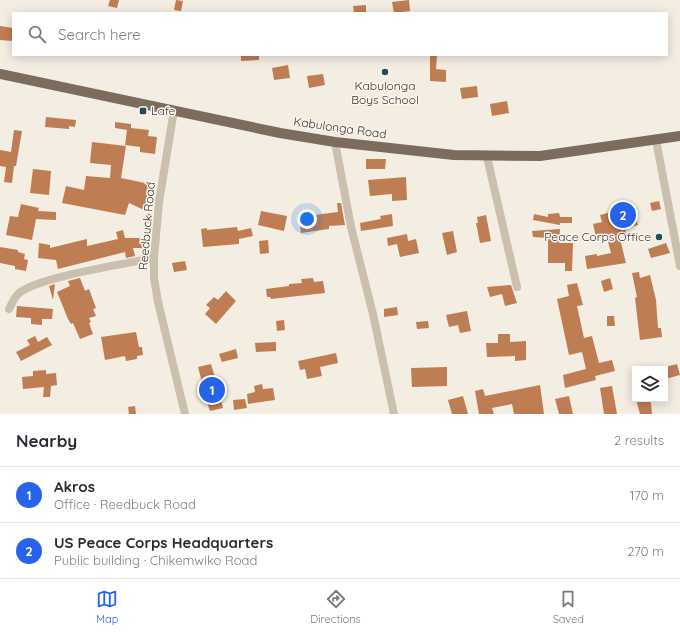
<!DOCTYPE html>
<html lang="en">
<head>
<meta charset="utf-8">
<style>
	body { margin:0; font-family:Quicksand,sans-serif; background:#f2f2f3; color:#2b2b33 }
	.controls { position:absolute; right:12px; bottom:12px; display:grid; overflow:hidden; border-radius:0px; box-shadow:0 2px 10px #0003 }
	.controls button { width:36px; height:36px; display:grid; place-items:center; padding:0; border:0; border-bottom:1px solid #e1e1e2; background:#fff; color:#2b2b33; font:20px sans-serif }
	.you { position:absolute; left:307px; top:219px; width:14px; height:14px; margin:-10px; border:3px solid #fff; border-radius:50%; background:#1a73e8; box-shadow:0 0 0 6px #1a73e833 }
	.badge { display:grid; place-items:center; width:26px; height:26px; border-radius:50%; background:#2563eb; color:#fff; font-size:13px; font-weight:700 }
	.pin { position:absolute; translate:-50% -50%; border:2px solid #fff; box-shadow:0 1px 4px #0006 }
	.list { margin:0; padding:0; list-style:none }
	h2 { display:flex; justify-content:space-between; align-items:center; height:52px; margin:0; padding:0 16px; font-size:17px }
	h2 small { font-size:13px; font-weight:400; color:#7c7c81 }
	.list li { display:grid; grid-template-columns:26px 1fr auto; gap:12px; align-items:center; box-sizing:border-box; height:56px; padding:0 16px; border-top:1px solid #e1e1e2 }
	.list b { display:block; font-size:15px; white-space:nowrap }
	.list p { margin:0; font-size:13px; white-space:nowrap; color:#7c7c81 }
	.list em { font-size:13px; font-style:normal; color:#7c7c81 }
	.icon { flex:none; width:22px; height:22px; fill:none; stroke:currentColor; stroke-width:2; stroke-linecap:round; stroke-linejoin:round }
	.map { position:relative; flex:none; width:680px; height:414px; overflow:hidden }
	.search { position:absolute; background:#fff; box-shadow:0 2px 10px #0003; left:12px; right:12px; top:12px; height:44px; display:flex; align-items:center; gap:10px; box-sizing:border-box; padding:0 14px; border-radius:0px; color:#7c7c81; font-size:15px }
	.sheet { height:164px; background:#fff }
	nav { display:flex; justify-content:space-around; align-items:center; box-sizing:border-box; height:56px; border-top:1px solid #e1e1e2; background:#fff; font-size:11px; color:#7c7c81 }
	nav a { display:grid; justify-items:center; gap:2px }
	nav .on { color:#2563eb }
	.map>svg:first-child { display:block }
	.building { fill:#bf7d53 }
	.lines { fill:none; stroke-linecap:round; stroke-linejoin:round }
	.minor { stroke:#cbbfae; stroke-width:8 }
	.major { stroke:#7b6c5e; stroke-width:10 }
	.poi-dot { fill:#234e59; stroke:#faf6ef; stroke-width:1.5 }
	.labels { text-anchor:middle; stroke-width:3; stroke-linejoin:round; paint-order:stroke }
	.poi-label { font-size:12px; fill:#3a322c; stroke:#faf6ef }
	.street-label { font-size:12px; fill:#3a322c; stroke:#faf6ef }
</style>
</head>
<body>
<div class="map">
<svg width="680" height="414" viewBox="0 0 680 414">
	<rect width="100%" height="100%" fill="#f3ede2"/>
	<g class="building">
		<path d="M 110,0 L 119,0 L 117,8 L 108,6 Z"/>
		<path d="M 176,0 L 183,1 L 181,11 L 174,10 Z"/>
		<path d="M 409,0 L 410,11 L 394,13 L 392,2 Z"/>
		<path d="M 366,5 L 366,13 L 354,13 L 353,6 Z"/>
		<path d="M 0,26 L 13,28 L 13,41 L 0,40 Z"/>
		<path d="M 241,55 L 259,55 L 259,60 L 241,61 Z"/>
		<path d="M 430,55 L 437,55 L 436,69 L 446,70 L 446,82 L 430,81 Z"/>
		<path d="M 288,65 L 290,78 L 274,80 L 272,68 Z"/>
		<path d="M 323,74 L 325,85 L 309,88 L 307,76 Z"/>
		<path d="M 477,86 L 478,97 L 462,99 L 460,88 Z"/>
		<path d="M 507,101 L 509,113 L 492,116 L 490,104 Z"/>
		<path d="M 46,117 L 76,120 L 75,127 L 69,126 L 69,129 L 45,127 Z"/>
		<path d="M 115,122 L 131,124 L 131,128 L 149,130 L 148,136 L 157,137 L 155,154 L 140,152 L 140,147 L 125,145 L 127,130 L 115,128 Z"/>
		<path d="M 14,130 L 22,131 L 16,166 L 14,166 L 12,183 L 4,182 L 6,167 L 0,166 L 0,150 L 11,152 Z"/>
		<path d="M 92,142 L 126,146 L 121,178 L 150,184 L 144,210 L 129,203 L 125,215 L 62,203 L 66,186 L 84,190 L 86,176 L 110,178 L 111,165 L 90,163 Z"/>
		<path d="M 366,159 L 386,159 L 385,169 L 366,169 Z"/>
		<path d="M 33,169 L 51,171 L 49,195 L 30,193 Z"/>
		<path d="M 406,177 L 407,200 L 392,201 L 392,194 L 370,196 L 368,180 Z"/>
		<path d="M 659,201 L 661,209 L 652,211 L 650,203 Z"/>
		<path d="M 337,203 L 341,203 L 345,225 L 329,226 L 329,229 L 301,233 L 299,217 L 338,212 Z"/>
		<path d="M 21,204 L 39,208 L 38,211 L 56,212 L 56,220 L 36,219 L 32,240 L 6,235 L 10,216 L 18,217 Z"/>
		<path d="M 622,209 L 623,213 L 634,210 L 638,225 L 625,228 L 626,234 L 619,235 L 626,263 L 587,269 L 585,256 L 597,254 L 597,256 L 611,253 L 606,234 L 596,237 L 593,224 L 602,222 L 600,215 Z"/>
		<path d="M 261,211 L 287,216 L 284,231 L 258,225 Z"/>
		<path d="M 559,213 L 560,217 L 572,217 L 572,223 L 560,223 L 560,225 L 533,220 L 534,214 L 548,217 L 548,214 Z"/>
		<path d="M 145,214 L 151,214 L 150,223 L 144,222 Z"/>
		<path d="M 392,214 L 393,226 L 361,231 L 360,223 L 381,219 L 380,216 Z"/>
		<path d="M 486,215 L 491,241 L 480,243 L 476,223 L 478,223 L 477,217 Z"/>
		<path d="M 237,227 L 238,231 L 251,228 L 253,236 L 239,239 L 239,244 L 203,247 L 201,229 L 207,228 L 207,230 Z"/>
		<path d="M 560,229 L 559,243 L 573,243 L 572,271 L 565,271 L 565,263 L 548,263 L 548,238 L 533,237 L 532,231 Z"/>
		<path d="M 123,230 L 125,238 L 146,238 L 145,248 L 133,248 L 135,256 L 126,258 L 125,252 L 58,269 L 56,260 L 38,258 L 39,243 L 50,245 L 50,248 L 87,239 L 87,246 L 118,239 L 116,232 Z"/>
		<path d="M 453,231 L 457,252 L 447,255 L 442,233 Z"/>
		<path d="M 407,234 L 408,241 L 416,239 L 419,253 L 400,257 L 397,244 L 388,246 L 387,238 Z"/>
		<path d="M 268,240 L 269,253 L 260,254 L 259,241 Z"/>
		<path d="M 666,243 L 670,253 L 651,258 L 648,249 Z"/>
		<path d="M 0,247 L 18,250 L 18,252 L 25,254 L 24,259 L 28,260 L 26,271 L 15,269 L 15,266 L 0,263 Z"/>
		<path d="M 185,261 L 187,270 L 174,272 L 172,263 Z"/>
		<path d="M 639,272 L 640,278 L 650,275 L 656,300 L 658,328 L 661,328 L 662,337 L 640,340 L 635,298 L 637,297 L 632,273 Z"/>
		<path d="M 80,278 L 85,291 L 89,289 L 96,308 L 93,309 L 96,316 L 89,318 L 91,322 L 89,323 L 93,334 L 80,339 L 73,323 L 71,324 L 68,319 L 57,292 L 70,286 L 68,281 Z"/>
		<path d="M 313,278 L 314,282 L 323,281 L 325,293 L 271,299 L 270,297 L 267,297 L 266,289 L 289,286 L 289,284 L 302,283 L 301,279 Z"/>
		<path d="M 610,278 L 613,289 L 604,292 L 601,281 Z"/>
		<path d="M 577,283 L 583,305 L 577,306 L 584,338 L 592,336 L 599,363 L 612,360 L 615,371 L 595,376 L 596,380 L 565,388 L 563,375 L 586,369 L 582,352 L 569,355 L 557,299 L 569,296 L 567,285 Z"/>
		<path d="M 55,284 L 53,300 L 49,286 Z"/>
		<path d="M 511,285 L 517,303 L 505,306 L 502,294 L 490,297 L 487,287 Z"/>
		<path d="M 226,291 L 236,301 L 216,324 L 205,314 L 210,308 L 206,305 L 214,297 L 218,300 Z"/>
		<path d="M 17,306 L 53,309 L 52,319 L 42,319 L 42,325 L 31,324 L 31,318 L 16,317 Z"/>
		<path d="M 397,307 L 398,315 L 384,317 L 384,309 Z"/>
		<path d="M 467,311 L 471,331 L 460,333 L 458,325 L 449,327 L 446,315 Z"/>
		<path d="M 607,316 L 614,316 L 615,326 L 607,326 Z"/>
		<path d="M 284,320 L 285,330 L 277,331 L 276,321 Z"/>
		<path d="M 428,321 L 429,328 L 417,329 L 416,322 Z"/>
		<path d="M 136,332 L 139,347 L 142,347 L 143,355 L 137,356 L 137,359 L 126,361 L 125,356 L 105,360 L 101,337 Z"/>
		<path d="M 498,334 L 510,334 L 510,342 L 526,341 L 526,360 L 515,361 L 515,356 L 487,357 L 486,343 L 498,343 Z"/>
		<path d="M 35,336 L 38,342 L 47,337 L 52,345 L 21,361 L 16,352 L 30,345 L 27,340 Z"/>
		<path d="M 276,342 L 276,351 L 256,352 L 255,343 Z"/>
		<path d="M 236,349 L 238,358 L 222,362 L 219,354 Z"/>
		<path d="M 336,353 L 338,363 L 320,367 L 322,376 L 307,379 L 305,369 L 300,370 L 298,361 Z"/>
		<path d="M 211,364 L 216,381 L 219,381 L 222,391 L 219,392 L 223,408 L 210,411 L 205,396 L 201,397 L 199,387 L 203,386 L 198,367 Z"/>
		<path d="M 677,364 L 680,375 L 665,379 L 665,367 Z"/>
		<path d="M 447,367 L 447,386 L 412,387 L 411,368 Z"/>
		<path d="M 46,370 L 46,374 L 56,373 L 57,385 L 51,386 L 50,397 L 43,397 L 44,387 L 23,389 L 22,377 L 33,376 L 33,371 Z"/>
		<path d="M 262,384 L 263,389 L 273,388 L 275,400 L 248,404 L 247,394 L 255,392 L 254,386 Z"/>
		<path d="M 540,385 L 544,414 L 514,414 L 512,404 L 492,408 L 494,414 L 479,414 L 475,391 L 483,389 L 485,396 Z"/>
		<path d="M 612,386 L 617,414 L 604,414 L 600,388 Z"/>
		<path d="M 463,396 L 468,414 L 452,414 L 448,400 Z"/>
		<path d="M 569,396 L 573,414 L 559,414 L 555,399 Z"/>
		<path d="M 245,399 L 247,408 L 234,410 L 233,400 Z"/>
		<path d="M 636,399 L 648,399 L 651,403 L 652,414 L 640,414 Z"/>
		<path d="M 135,406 L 136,414 L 129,414 L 128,407 Z"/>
	</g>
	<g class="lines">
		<g class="minor">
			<path d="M 174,110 L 159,202 L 154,258 L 154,278 L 158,302 L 185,414"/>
			<path d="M 656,140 L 680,266"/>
			<path d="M 335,142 L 351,227 L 373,314 L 394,414"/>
			<path d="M 487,157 L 517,287"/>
			<path d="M 9,309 C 12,304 14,297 19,293 C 38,277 125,264 154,258"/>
		</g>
		<path class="major" d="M 0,74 L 280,133 L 335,142 L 454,155 L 540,156 L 680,136"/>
	</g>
	<g class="poi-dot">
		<circle cx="385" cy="72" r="4"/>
		<rect x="139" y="107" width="8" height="8" rx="2"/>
		<circle cx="659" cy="237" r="4"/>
	</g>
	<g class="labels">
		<g class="poi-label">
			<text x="385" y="90">Kabulonga<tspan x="385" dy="14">Boys School</tspan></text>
			<text x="151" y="115" text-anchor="start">Lafe</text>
			<text x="651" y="241" text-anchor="end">Peace Corps Office</text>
		</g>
		<g class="street-label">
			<text transform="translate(340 128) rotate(8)" y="4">Kabulonga Road</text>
			<text transform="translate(147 226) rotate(-85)" y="4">Reedbuck Road</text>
		</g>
	</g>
</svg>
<div class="controls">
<button><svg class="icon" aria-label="layers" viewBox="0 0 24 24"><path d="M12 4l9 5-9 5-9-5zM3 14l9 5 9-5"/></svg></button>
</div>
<div class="you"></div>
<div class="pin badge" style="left:212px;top:390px">1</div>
<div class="pin badge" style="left:623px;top:215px">2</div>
<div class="search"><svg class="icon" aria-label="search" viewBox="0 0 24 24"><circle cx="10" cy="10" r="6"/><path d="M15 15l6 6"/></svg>Search here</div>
</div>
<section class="sheet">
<h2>Nearby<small>2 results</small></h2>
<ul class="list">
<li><span class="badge">1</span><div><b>Akros</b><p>Office · Reedbuck Road</p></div><em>170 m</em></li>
<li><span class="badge">2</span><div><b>US Peace Corps Headquarters</b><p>Public building · Chikemwiko Road</p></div><em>270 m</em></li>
</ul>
</section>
<nav>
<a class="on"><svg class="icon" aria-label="map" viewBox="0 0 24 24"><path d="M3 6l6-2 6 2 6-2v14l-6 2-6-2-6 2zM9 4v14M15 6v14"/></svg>Map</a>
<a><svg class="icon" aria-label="directions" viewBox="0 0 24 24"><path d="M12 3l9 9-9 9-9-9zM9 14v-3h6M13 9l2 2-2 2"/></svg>Directions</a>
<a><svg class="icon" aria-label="saved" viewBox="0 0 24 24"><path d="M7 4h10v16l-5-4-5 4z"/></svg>Saved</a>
</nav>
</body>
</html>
